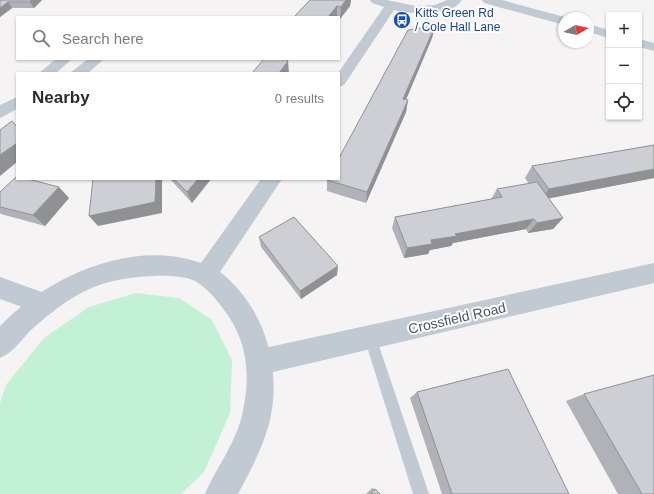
<!DOCTYPE html>
<html lang="en">
<head>
<meta charset="utf-8">
<style>
	body { margin:0; font-family:Arial,sans-serif; background:#f7f7f7; color:#2b2b33 }
	.controls { position:absolute; right:12px; top:12px; display:grid; overflow:hidden; border-radius:0px; box-shadow:0 1px 3px #0004 }
	.controls button { width:36px; height:36px; display:grid; place-items:center; padding:0; border:0; border-bottom:1px solid #e1e1e2; background:#fff; color:#2b2b33; font:20px sans-serif }
	.compass { position:absolute; left:558px; top:12px; width:36px; height:36px; border-radius:50%; background:#fff; box-shadow:0 1px 3px #0004; rotate:81deg }
	.list { margin:0; padding:0; list-style:none }
	h2 { display:flex; justify-content:space-between; align-items:center; height:52px; margin:0; padding:0 16px; font-size:17px }
	h2 small { font-size:13px; font-weight:400; color:#7c7c81 }
	.icon { flex:none; width:22px; height:22px; fill:none; stroke:currentColor; stroke-width:2; stroke-linecap:round; stroke-linejoin:round }
	.map { position:relative; flex:none; width:654px; height:494px; overflow:hidden }
	.search { position:absolute; background:#fff; box-shadow:0 1px 3px #0004; left:16px; top:16px; width:324px; height:44px; display:flex; align-items:center; gap:10px; box-sizing:border-box; padding:0 14px; border-radius:0px; color:#7c7c81; font-size:15px }
	.panel { position:absolute; background:#fff; box-shadow:0 1px 3px #0004; left:16px; top:72px; width:324px; height:108px; border-radius:0px }
	.map>svg:first-child { display:block }
	.green { fill:#c3f1d5 }
	.lines { fill:none; stroke-linecap:round; stroke-linejoin:round }
	.service { fill:#c1cad2; fill-rule:evenodd }
	.minor { fill:#c1cad2; fill-rule:evenodd }
	.tertiary { fill:#c1cad2; fill-rule:evenodd }
	.wall { fill:#b0b2b7 }
	.shaded-wall { fill:#909195 }
	.building { fill:#cdcfd5; stroke:#909195 }
	.labels { text-anchor:middle; stroke-width:4; stroke-linejoin:round; paint-order:stroke }
	.far-transit-label { font-size:12px; fill:#164399; stroke:#fff; text-anchor:start }
	.street-label { font-size:14px; fill:#4a5661; stroke:#fff }
</style>
</head>
<body>
<div class="map">
<svg width="654" height="494" viewBox="0 0 654 494">
	<rect width="100%" height="100%" fill="#f5f3f3"/>
	<path class="green" d="M 136,293 L 179,298 L 212,320 L 232,360 L 230,413 L 204,472 L 181,494 L 0,494 L 0,403 L 6,385 L 44,338 L 89,307 Z"/>
	<g class="lines">
		<path class="service" d="M 370,331 L 375,333 L 376,337 L 429,494 L 413,494 L 364,337 L 365,333 Z"/>
		<g class="minor">
			<path d="M 56,59 L 72,59 L 56,73 L 39,73 Z"/>
			<path d="M 88,59 L 104,59 L 88,73 L 70,73 Z"/>
			<path d="M 17,97 L 17,109 L 0,118 L 0,105 Z"/>
			<path d="M 654,263 L 654,283 L 260,375 L 251,371 L 247,362 L 251,353 L 260,349 Z"/>
			<path d="M 0,277 L 53,296 L 56,304 L 53,312 L 44,315 L 0,299 Z"/>
		</g>
		<g class="tertiary">
			<path d="M 370,0 L 387,0 L 416,6 L 435,5 L 447,0 L 462,0 C 450,18 412,14 394,10 L 344,85 L 339,87 L 339,73 L 338,73 L 384,7 L 372,3 Z"/>
			<path d="M 482,0 L 502,0 L 568,18 L 564,18 L 564,25 L 484,3 Z"/>
			<path d="M 588,24 L 609,30 L 609,38 L 588,32 Z"/>
			<path d="M 639,39 L 654,43 L 654,51 L 639,47 Z"/>
			<path d="M 261,179 L 282,179 L 220,272 C 265,307 283,369 269,424 C 262,449 250,472 238,494 L 205,494 C 217,466 237,442 243,411 C 251,371 247,338 221,306 C 214,296 205,287 195,281 C 175,271 122,277 102,284 C 75,293 52,311 31,330 C 21,340 14,352 0,358 L 0,326 C 47,277 132,238 201,263 Z"/>
		</g>
	</g>
	<g class="wall">
		<path d="M 0,0 L 42,0 L 34,8 L 12,8 L 0,17 Z"/>
		<path d="M 310,0 L 351,0 L 350,6 L 340,19 L 339,18 L 339,17 L 294,17 Z"/>
		<path d="M 435,26 L 432,38 L 406,100 L 408,100 L 406,112 L 366,203 L 327,191 L 327,180 Z"/>
		<path d="M 654,145 L 654,178 L 548,198 L 563,218 L 553,229 L 528,233 L 526,229 L 453,243 L 451,246 L 430,250 L 428,254 L 404,258 L 392,228 L 395,217 L 491,199 L 497,189 L 529,184 L 525,178 L 532,166 Z"/>
		<path d="M 170,179 L 211,179 L 192,203 Z"/>
		<path d="M 0,192 L 69,198 L 45,226 L 1,214 L 0,213 Z"/>
		<path d="M 259,237 L 337,275 L 301,299 L 261,247 Z"/>
		<path d="M 417,392 L 569,494 L 442,494 L 410,398 Z"/>
		<path d="M 584,394 L 654,494 L 618,494 L 566,401 Z"/>
		<path d="M 372,488 L 375,489 L 380,494 L 366,494 Z"/>
	</g>
	<g class="shaded-wall">
		<path d="M 32,0 L 42,0 L 34,8 L 30,2 Z"/>
		<path d="M 346,0 L 351,0 L 350,6 L 340,19 L 341,7 Z"/>
		<path d="M 8,2 L 12,8 L 0,17 L 0,8 Z"/>
		<path d="M 337,6 L 337,17 L 328,17 Z"/>
		<path d="M 435,26 L 432,38 L 401,111 L 403,99 Z"/>
		<path d="M 288,61 L 289,73 L 279,73 Z"/>
		<path d="M 408,100 L 406,112 L 366,203 L 367,192 Z"/>
		<path d="M 17,143 L 17,162 L 0,176 L 0,155 Z"/>
		<path d="M 654,169 L 654,178 L 541,200 L 549,189 Z"/>
		<path d="M 156,179 L 162,179 L 162,213 L 98,226 L 89,216 Z"/>
		<path d="M 198,179 L 211,179 L 192,203 L 187,192 Z"/>
		<path d="M 59,187 L 69,198 L 45,226 L 33,215 Z"/>
		<path d="M 563,218 L 553,229 L 528,233 L 537,223 Z"/>
		<path d="M 534,219 L 526,229 L 453,243 L 451,246 L 430,250 L 428,254 L 404,258 L 407,248 L 431,240 L 455,234 Z"/>
		<path d="M 338,266 L 337,275 L 301,299 L 300,291 Z"/>
	</g>
	<g class="building">
		<path d="M 0,0 L 32,0 L 30,2 L 8,2 L 0,8 Z"/>
		<path d="M 310,0 L 346,0 L 341,7 L 337,6 L 328,17 L 294,17 Z"/>
		<path d="M 435,26 L 403,99 L 408,100 L 367,192 L 327,180 L 328,179 L 339,179 L 339,158 L 408,30 Z"/>
		<path d="M 264,59 L 285,59 L 288,61 L 279,73 L 252,73 Z"/>
		<path d="M 12,121 L 17,127 L 17,143 L 0,155 L 0,130 Z"/>
		<path d="M 654,145 L 654,169 L 549,189 L 532,166 Z"/>
		<path d="M 17,176 L 17,179 L 28,179 L 59,187 L 33,215 L 0,207 L 0,192 Z"/>
		<path d="M 93,179 L 156,179 L 155,202 L 89,216 Z"/>
		<path d="M 174,179 L 198,179 L 187,192 Z"/>
		<path d="M 537,182 L 563,218 L 537,223 L 534,219 L 455,234 L 457,236 L 431,240 L 432,244 L 407,248 L 395,217 L 502,197 L 497,189 Z"/>
		<path d="M 294,217 L 338,266 L 300,291 L 259,237 Z"/>
		<path d="M 508,369 L 569,494 L 452,494 L 417,392 Z"/>
		<path d="M 654,375 L 654,494 L 642,494 L 584,394 Z"/>
		<path d="M 375,489 L 380,494 L 371,494 Z"/>
	</g>
	<defs>
		<symbol id="bus-disc" viewBox="-11 -11 22 22"><circle r="9.5" fill="#1a4fb4" stroke="#fff"/><path d="M-5-6H5V4H4V6H2V4H-2V6H-4V4H-5ZM-3.5-4V0h7V-4ZM-3.5 1.2v1.5H-2V1.2ZM2 1.2v1.5H3.5V1.2Z" fill="#fff"/></symbol>
	</defs>
	<g fill-rule="evenodd">
		<use href="#bus-disc" x="392" y="10" width="20" height="20"/>
	</g>
	<g class="labels">
		<g class="far-transit-label">
			<text x="415" y="17">Kitts Green Rd<tspan x="415" dy="14">/ Cole Hall Lane</tspan></text>
		</g>
		<g class="street-label">
			<text transform="translate(457 318) rotate(-13)" y="5">Crossfield Road</text>
		</g>
	</g>
</svg>
<div class="controls">
<button>+</button>
<button>−</button>
<button><svg class="icon" aria-label="locate" viewBox="0 0 24 24"><circle cx="12" cy="12" r="6"/><path d="M12 2v4M12 18v4M2 12h4M18 12h4"/></svg></button>
</div>
<svg class="compass" viewBox="-18 -18 36 36"><path d="M0-13l5 13h-10z" fill="#e53935"/><path d="M0 13l5-13h-10z" fill="#7c7c81"/></svg>
<div class="search"><svg class="icon" aria-label="search" viewBox="0 0 24 24"><circle cx="10" cy="10" r="6"/><path d="M15 15l6 6"/></svg>Search here</div>
<section class="panel">
<h2>Nearby<small>0 results</small></h2>
<ul class="list">
</ul>
</section>
</div>
</body>
</html>
